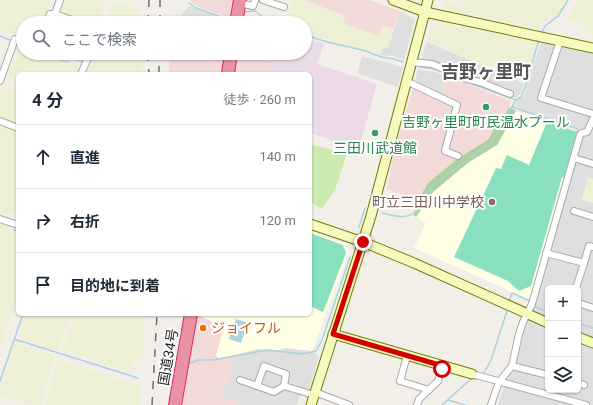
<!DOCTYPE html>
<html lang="ja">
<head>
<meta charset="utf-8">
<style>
	body { margin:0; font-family:Roboto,"Noto Sans JP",sans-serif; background:#f2f2f3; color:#1f2937 }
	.controls { position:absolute; right:12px; bottom:12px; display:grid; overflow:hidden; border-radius:6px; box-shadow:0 1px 3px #0004 }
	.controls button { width:36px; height:36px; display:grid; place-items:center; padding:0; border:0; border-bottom:1px solid #e0e1e3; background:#fff; color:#1f2937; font:20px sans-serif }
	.stop { position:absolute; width:12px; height:12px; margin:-9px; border:3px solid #d40000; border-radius:50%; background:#fff }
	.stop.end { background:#d40000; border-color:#fff; box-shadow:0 1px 4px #0008 }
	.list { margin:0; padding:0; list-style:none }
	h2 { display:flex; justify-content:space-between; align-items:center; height:52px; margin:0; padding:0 16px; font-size:17px }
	h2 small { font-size:13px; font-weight:400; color:#747a83 }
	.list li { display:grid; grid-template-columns:26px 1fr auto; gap:12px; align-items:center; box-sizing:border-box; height:64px; padding:0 16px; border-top:1px solid #e0e1e3 }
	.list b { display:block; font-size:15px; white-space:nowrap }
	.list em { font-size:13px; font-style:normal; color:#747a83 }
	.icon { flex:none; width:22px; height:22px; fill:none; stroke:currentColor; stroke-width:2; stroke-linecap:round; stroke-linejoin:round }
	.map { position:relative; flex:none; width:593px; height:405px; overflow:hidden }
	.search { position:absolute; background:#fff; box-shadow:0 1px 3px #0004; left:16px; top:16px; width:296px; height:44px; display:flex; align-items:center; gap:10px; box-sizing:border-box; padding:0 14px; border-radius:22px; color:#747a83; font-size:15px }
	.panel { position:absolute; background:#fff; box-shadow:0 1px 3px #0004; left:16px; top:72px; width:296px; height:244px; border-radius:6px }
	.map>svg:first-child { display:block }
	.residential { fill:#e0dfdf }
	.commercial { fill:#f2dad9 }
	.industrial { fill:#ebdbe8 }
	.education { fill:#ffffe5 }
	.farmland { fill:#eef0d5 }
	.grass { fill:#cdebb0 }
	.forest { fill:#add19e }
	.pitch { fill:#88e0be }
	.water { fill:#aad3df }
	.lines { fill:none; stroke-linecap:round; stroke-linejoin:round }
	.stream { stroke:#aad3df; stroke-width:1.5 }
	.street-casing { stroke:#a9a9a9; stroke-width:8 }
	.secondary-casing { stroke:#707d05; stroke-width:11 }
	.highway-casing { stroke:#dc2a67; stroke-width:14 }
	.street { stroke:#fff; stroke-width:6 }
	.secondary { stroke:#f7fabf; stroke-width:9 }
	.highway { stroke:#e892a2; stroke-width:12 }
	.rail { stroke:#707070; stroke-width:1.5; stroke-dasharray:8 8; stroke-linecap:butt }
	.route { stroke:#d40000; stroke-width:5 }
	.leisure-dot { fill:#2e9e5b; stroke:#fff; stroke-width:1.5 }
	.education-dot { fill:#8d6e63; stroke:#fff; stroke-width:1.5 }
	.food-dot { fill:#e8710a; stroke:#fff; stroke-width:1.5 }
	.labels { text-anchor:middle; stroke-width:4; stroke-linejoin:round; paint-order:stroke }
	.leisure-label { font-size:14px; fill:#27864d; stroke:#fff }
	.education-label { font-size:14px; fill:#785e54; stroke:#fff; text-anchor:end }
	.food-label { font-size:14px; fill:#c56008; stroke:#fff; text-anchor:start }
	.street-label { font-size:14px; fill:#222; stroke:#fff }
	.district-label { font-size:18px; font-weight:bold; fill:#555; stroke:#fff }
</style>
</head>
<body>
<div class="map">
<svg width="593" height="405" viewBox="0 0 593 405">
	<rect width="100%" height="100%" fill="#f2efe9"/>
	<g class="residential">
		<path d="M 189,6 L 229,21 L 229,23 L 174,23 Z"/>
		<path d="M 404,13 L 415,20 L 404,60 L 393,56 L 381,55 L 382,48 L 388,48 L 398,17 L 401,18 Z"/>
		<path d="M 427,42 L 505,75 L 524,84 L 520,94 L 515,98 L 502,93 L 469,78 L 421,60 Z"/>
		<path d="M 541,43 L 593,54 L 593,179 L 588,177 L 582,200 L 593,203 L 593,340 L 578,333 L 578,288 L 548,288 L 548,320 L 531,312 L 584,130 L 515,107 L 517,101 L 523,97 Z"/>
		<path d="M 42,53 L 86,53 L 82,63 L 70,58 L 68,64 L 42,55 Z"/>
		<path d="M 362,56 L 403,67 L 398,87 L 357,73 Z"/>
		<path d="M 418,69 L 439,73 L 446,78 L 440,93 L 415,81 Z"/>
		<path d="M 528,318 L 548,327 L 548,373 L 514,364 L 522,332 Z"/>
		<path d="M 578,339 L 593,346 L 593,405 L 506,381 L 506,377 L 513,368 L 548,377 L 548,390 L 578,390 Z"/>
		<path d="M 286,348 L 312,351 L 319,356 L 307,396 L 301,394 L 296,405 L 237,405 L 238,402 L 221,396 L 237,355 L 258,349 L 279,350 Z"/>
		<path d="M 504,386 L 573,405 L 498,405 Z"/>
	</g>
	<g class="commercial">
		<path d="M 190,0 L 233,0 L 230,16 L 227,17 L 196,6 Z"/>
		<path d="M 304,0 L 370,0 L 404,13 L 401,18 L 398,17 L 393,29 L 382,25 L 379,36 L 343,23 L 345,16 Z"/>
		<path d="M 169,53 L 226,53 L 222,74 L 169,74 Z"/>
		<path d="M 238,53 L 275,53 L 268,74 L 235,74 Z"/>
		<path d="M 447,76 L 511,101 L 509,107 L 502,121 L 497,123 L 489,139 L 457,159 L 428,183 L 418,200 L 387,189 L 394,153 L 415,81 L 440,93 Z"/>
		<path d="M 196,314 L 224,327 L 220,358 L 237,355 L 221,396 L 238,402 L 237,405 L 181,405 Z"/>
	</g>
	<path class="industrial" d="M 305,37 L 324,44 L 317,64 L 377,84 L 360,144 L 382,152 L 381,157 L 310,133 L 310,74 L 268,74 L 275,53 L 305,53 Z"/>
	<g class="education">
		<path d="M 516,111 L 577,132 L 530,300 L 414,248 L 426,223 L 416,217 L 433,192 L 469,162 L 497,145 Z"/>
		<path d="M 310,232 L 345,244 L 349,251 L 312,351 L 286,348 L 279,350 L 258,349 L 220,358 L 216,356 L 224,327 L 196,314 L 310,314 Z"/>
	</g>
	<g class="farmland">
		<path d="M 0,0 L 51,0 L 43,23 L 23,23 L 23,38 L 0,30 Z"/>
		<path d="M 64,0 L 106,0 L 98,23 L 85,23 L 60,13 Z"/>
		<path d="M 291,0 L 304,0 L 345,16 L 343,23 L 378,36 L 382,25 L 393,29 L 388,48 L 382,48 L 381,55 L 311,35 L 305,31 L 305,23 L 293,23 L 287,19 Z"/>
		<path d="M 445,0 L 461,7 L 464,0 L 566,0 L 558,13 L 550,19 L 541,24 L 539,29 L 442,9 Z"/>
		<path d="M 579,0 L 593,0 L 593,40 L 589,39 L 592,34 L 588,32 L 588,29 L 567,19 Z"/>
		<path d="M 113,1 L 140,11 L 140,23 L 105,23 Z"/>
		<path d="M 437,23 L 513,36 L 536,42 L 528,74 L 524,84 L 505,74 L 428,41 L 432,27 Z"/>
		<path d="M 19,45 L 23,46 L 23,53 L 40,53 L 32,74 L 18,74 L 18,79 L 8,75 Z"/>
		<path d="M 93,53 L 141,53 L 141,74 L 85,74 Z"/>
		<path d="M 41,56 L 69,67 L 72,62 L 79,64 L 76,74 L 34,74 Z"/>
		<path d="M 1,86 L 18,92 L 18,124 L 0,117 Z"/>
		<path d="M 0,123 L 18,130 L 18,208 L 16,215 L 0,211 Z"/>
		<path d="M 588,177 L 593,179 L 593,203 L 582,200 Z"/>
		<path d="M 0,223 L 11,226 L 9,233 L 18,236 L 18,295 L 0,352 Z"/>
		<path d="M 26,314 L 71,314 L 58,350 L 19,337 Z"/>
		<path d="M 76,314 L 145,314 L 142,360 L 135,359 L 131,373 L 62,350 Z"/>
		<path d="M 15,343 L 56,355 L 41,405 L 31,405 L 31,404 L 0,396 L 0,390 Z"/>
		<path d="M 59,359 L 140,386 L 139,405 L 45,405 Z"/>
	</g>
	<path class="grass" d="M 310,144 L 347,153 L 335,190 L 322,209 L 310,202 Z"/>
	<path class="forest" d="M 509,107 L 516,111 L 497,145 L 469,162 L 433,192 L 416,217 L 413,215 L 421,205 L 418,200 L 428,183 L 457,159 L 489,139 L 497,123 L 502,121 Z"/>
	<g class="pitch">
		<path d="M 547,122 L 577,132 L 564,177 L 562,177 L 531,286 L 519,291 L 508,281 L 454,257 L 496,168 L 501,169 L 507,155 L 529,165 Z"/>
		<path d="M 310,233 L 343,245 L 346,253 L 323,312 L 310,306 Z"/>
	</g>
	<path class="water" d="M 236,319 L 248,323 L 241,343 L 229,339 Z"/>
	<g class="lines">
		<g class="stream">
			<path d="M 189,3 L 196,8 L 227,19 L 230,18"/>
			<path d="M 53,11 L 56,0"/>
			<path d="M 244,12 L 255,11 L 271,23"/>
			<path d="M 305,34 C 323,43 342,45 362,50 C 369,52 375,55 382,57 C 390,58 396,59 403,62"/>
			<path d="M 541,34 L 545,26 L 558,16 L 568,0"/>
			<path d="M 0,36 L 12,41"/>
			<path d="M 420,67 L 436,69"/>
			<path d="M 448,74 C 470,84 493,91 516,100"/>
			<path d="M 512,107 L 578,129 L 550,230"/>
			<path d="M 382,213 C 420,224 414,208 434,184 L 492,142 L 516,100 L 521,97 L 527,82 L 539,39"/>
			<path d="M 359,227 L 365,208"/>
			<path d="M 14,230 L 18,231"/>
			<path d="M 509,302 L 512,293 L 530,301"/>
			<path d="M 534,306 L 548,312"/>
			<path d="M 578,323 L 593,328"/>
			<path d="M 14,339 L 138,378"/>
			<path d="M 190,363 L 198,360 L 213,360 L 267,350 L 302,354 L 316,351 L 322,340 L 350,257"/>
			<path d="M 484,373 L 491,360 L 507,311"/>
			<path d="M 0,381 L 23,314"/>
			<path d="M 159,382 L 166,380 L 173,375"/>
			<path d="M 448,400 L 465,405"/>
			<path d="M 442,405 L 471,379 L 478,379"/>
		</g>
		<defs>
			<g id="street">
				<path d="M 263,0 L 284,7"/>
				<path d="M 239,3 L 253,6 L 255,0"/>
				<path d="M 55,14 L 60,0"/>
				<path d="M 47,23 L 50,14 L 55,14 L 80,23"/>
				<path d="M 560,41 L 541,98 L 593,114"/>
				<path d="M 411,62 L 432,64 L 467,79 L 480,82 L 510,94"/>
				<path d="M 81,74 L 90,53"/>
				<path d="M 0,81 L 15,39 L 23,42"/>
				<path d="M 406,81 L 457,105 L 445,151 L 458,156"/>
				<path d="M 0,121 L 18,128"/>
				<path d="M 574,158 L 593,164"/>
				<path d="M 574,211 L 593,217"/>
				<path d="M 0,219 L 18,225"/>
				<path d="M 546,253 L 584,263 L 589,246 L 593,247"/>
				<path d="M 576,288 L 584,263"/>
				<path d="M 578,303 L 593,308"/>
				<path d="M 407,356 L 400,381 L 429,390"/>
				<path d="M 512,366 L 548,375"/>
				<path d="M 472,374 L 586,405"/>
				<path d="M 240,380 L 274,392 L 284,386 L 314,395"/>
				<path d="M 578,383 L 584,385"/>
				<path d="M 257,386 L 264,366 L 286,374 L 284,386"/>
				<path d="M 315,392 L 349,405"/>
				<path d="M 417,405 L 419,399 L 438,381 L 443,365"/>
				<path d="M 491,405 L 499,382 L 512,366 L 519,334 L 523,322 L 532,304 L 580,135 L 582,133 L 587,132 L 593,119"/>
			</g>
			<g id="secondary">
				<path d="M 393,0 L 425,12 L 593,48"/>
				<path d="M 310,224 L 363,242 L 414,263 L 548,323"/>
				<path d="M 333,334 L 472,374"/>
				<path d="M 578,337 L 593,343"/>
				<path d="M 311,405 L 371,216 L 428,0"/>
			</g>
			<g id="highway">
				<path d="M 236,23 L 240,0"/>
				<path d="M 228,74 L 231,53"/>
				<path d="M 175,405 L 191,314"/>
			</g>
		</defs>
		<use href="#street" class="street-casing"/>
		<use href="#secondary" class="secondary-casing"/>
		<use href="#highway" class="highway-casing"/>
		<use href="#street" class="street"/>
		<use href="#secondary" class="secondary"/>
		<use href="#highway" class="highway"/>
		<g class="rail">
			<path d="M 148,23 L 149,0"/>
			<path d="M 160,23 L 160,0"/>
			<path d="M 148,53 L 149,74"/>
			<path d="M 159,74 L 159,53"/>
			<path d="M 152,405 L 157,314"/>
		</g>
	</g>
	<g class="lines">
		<path class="route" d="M 363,242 L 333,334 L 443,366 L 442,369"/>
	</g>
	<g class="leisure-dot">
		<circle cx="486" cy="107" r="4"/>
		<circle cx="375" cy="133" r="4"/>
	</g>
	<circle class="education-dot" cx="492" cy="202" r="4"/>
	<circle class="food-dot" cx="203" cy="328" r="4"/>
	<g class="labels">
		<g class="leisure-label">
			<text x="486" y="127">吉野ヶ里町町民温水プール</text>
			<text x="375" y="153">三田川武道館</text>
		</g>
		<g class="education-label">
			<text x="484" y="207">町立三田川中学校</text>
		</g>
		<g class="food-label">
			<text x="211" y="333">ジョイフル</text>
		</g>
		<g class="street-label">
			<text transform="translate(168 357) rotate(-80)" y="5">国道34号</text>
		</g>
		<g class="district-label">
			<text x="486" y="78">吉野ヶ里町</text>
		</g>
	</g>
</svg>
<div class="controls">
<button>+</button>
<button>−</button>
<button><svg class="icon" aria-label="layers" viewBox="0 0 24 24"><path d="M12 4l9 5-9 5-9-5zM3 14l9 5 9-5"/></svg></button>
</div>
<div class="stop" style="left:442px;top:369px"></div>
<div class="stop end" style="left:363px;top:242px"></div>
<div class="search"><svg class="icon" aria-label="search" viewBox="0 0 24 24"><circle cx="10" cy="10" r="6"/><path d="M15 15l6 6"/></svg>ここで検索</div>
<section class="panel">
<h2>4 分<small>徒歩 · 260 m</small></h2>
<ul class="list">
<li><svg class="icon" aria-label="ahead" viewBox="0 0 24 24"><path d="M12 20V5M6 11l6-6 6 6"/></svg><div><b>直進</b></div><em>140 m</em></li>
<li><svg class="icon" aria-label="right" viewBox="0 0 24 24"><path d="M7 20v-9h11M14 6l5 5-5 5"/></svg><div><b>右折</b></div><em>120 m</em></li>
<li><svg class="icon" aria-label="arrive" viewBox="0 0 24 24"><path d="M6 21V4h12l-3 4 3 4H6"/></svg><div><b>目的地に到着</b></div></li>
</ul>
</section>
</div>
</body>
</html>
